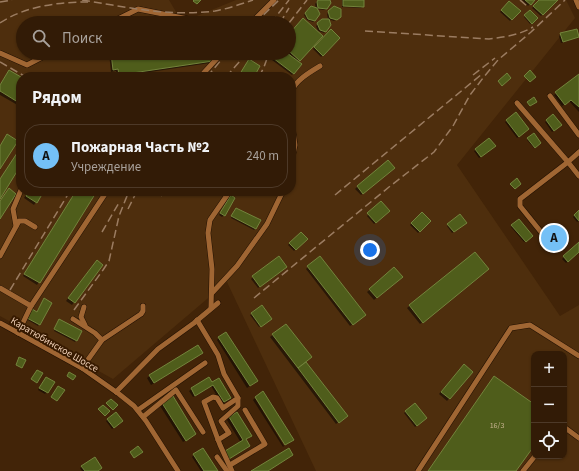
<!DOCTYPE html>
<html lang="ru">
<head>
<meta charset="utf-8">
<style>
	body { margin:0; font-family:"Source Sans 3",sans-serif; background:#3d2814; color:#f1f3f6 }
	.controls { position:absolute; right:12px; bottom:12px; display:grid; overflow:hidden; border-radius:8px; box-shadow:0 1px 3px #0004 }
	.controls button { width:36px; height:36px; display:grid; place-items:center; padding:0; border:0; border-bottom:1px solid #4d3928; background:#321b06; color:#f1f3f6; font:20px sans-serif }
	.you { position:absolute; left:370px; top:250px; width:14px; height:14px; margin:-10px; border:3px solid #fff; border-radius:50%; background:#1a73e8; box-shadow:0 0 0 6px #1a73e833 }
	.badge { display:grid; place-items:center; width:26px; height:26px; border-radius:50%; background:#74c0f6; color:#111; font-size:13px; font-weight:700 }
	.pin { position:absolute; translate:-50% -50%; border:2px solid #fff; box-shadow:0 1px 4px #0006 }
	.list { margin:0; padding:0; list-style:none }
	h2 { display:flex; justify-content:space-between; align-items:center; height:52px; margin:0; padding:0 16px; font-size:17px }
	h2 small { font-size:13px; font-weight:400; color:#a8a19b }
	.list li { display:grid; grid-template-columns:26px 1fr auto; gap:12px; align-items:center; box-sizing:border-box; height:64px; margin:0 8px 8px; padding:0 8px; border:1px solid #4d3928; border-radius:16px }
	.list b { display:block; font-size:15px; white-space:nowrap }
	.list p { margin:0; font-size:13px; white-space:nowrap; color:#a8a19b }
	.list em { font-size:13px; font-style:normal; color:#a8a19b }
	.icon { flex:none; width:22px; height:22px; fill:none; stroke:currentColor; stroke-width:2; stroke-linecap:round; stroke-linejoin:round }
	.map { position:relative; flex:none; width:579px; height:471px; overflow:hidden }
	.search { position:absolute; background:#321b06; box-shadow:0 1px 3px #0004; left:16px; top:16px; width:280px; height:44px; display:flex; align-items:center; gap:10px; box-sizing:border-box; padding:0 14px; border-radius:22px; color:#a8a19b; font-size:15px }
	.panel { position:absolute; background:#321b06; box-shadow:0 1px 3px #0004; left:16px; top:72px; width:280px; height:124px; border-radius:16px }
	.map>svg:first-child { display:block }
	.built { fill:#4e2e0d; fill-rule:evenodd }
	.shadow { fill:#0007 }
	.building { fill:#4f5d1b; stroke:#73843c }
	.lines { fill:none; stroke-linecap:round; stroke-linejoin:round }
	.minor-casing { stroke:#211002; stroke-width:6 }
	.minor { stroke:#a06633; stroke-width:5 }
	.rail { stroke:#9b7c61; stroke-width:1.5; stroke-dasharray:8 4; stroke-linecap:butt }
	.labels { text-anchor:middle; stroke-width:4; stroke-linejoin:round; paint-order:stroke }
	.number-label { font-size:8px; fill:#c8b490 }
	.street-label { font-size:10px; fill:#f1d1b7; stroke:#371a00 }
</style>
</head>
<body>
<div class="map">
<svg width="579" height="471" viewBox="0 0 579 471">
	<rect width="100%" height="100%" fill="#422408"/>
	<path class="built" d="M 0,0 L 169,0 L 182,22 L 236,0 L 566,0 L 575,18 L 457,165 L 560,316 L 579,305 L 579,471 L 316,471 L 227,282 L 113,379 L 0,316 ZM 23,23 L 289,23 L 289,53 L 23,53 ZM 21,77 L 291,77 L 291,191 L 21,191 ZM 534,354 L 564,354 L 564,456 L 534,456 Z"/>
	<g class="shadow">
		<path d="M 318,0 L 328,0 L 326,9 L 324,10 L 316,9 L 314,21 L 313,22 L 307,20 L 304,15 L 311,7 L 316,9 L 315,4 Z"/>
		<path d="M 342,0 L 363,0 L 363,6 L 361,8 L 342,7 Z"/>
		<path d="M 522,0 L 534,0 L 528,6 Z"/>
		<path d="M 540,0 L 557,0 L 541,16 L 532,8 Z"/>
		<path d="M 509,2 L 519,11 L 510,21 L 500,12 Z"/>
		<path d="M 334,7 L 340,16 L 334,21 L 328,19 L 327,14 Z"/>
		<path d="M 530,11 L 537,18 L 530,24 L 524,17 Z"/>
		<path d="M 322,20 L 325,31 L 324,33 L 318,31 L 316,26 Z"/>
		<path d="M 331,31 L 339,38 L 321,57 L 313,49 Z"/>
		<path d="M 561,34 L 578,36 L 561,43 L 559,36 Z"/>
		<path d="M 289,35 L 321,36 L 297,62 L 300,65 L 292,75 L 272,60 L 278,53 L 289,53 Z"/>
		<path d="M 109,53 L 211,53 L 212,61 L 210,63 L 117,77 L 116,71 L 111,72 Z"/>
		<path d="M 9,71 L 21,78 L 21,107 L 0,95 L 0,85 Z"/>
		<path d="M 579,75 L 579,112 L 569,101 L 562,106 L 554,95 Z"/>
		<path d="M 515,114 L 526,131 L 517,138 L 505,122 Z"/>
		<path d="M 553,115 L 559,126 L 552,132 L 545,122 Z"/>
		<path d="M 534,135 L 540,143 L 534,148 L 527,140 Z"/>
		<path d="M 493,148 L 479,158 L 474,151 L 476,150 Z"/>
		<path d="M 391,170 L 361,195 L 355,189 L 358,186 Z"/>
		<path d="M 29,191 L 43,191 L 34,205 L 24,198 Z"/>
		<path d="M 76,191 L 96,191 L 37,285 L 23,276 Z"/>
		<path d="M 231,196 L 224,215 L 222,217 L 219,215 Z"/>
		<path d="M 381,202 L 389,211 L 374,224 L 367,216 Z"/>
		<path d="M 235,210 L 255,229 L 254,230 L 231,218 Z"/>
		<path d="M 579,211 L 579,221 L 577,222 L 573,217 Z"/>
		<path d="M 422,214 L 429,221 L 418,233 L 410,225 Z"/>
		<path d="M 518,220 L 531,236 L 524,242 L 511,227 Z"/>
		<path d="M 464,224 L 452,233 L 447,226 L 448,225 Z"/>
		<path d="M 301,233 L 306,239 L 294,251 L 288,245 Z"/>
		<path d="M 562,236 L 547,249 L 543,243 L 546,239 Z"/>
		<path d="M 579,243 L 579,251 L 566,263 L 562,259 Z"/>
		<path d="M 475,253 L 486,271 L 420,324 L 407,308 Z"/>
		<path d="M 95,263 L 102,265 L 72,305 L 66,301 Z"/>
		<path d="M 308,267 L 362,317 L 350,326 L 306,269 Z"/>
		<path d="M 283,269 L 258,288 L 251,279 L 253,277 Z"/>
		<path d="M 394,269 L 399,279 L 374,300 L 367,292 Z"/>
		<path d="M 30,311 L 39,324 L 38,326 L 26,319 Z"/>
		<path d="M 252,314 L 269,320 L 259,327 L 250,315 Z"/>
		<path d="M 58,322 L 76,340 L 75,342 L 54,331 Z"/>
		<path d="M 285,325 L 305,362 L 346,416 L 336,424 L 270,337 Z"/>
		<path d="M 219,338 L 254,383 L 247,388 L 217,340 Z"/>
		<path d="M 202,353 L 151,385 L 147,378 L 150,376 Z"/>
		<path d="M 462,367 L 472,372 L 447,401 L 439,394 Z"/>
		<path d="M 209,378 L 212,383 L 230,398 L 228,400 L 222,404 L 211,386 L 193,397 L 189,391 Z"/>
		<path d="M 45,379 L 53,382 L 45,394 L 38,390 Z"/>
		<path d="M 255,398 L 284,446 L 283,447 L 253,400 Z"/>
		<path d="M 163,404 L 195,434 L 193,436 L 183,442 L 160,406 Z"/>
		<path d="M 415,404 L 425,419 L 415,427 L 404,413 Z"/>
		<path d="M 115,413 L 121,421 L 112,429 L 106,421 Z"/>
		<path d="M 229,417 L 250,436 L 245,440 L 249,446 L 227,460 L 241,443 L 227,420 Z"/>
		<path d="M 194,455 L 217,471 L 201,471 L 192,457 Z"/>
		<path d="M 82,467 L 97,471 L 82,471 L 80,468 Z"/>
	</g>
	<g class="building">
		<path d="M 194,0 L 201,0 L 197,4 L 193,1 Z"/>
		<path d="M 318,0 L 330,0 L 331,3 L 327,9 L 318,8 L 317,2 Z"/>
		<path d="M 343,0 L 364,0 L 364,7 L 343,6 Z"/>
		<path d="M 525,0 L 535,0 L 531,5 Z"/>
		<path d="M 539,0 L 558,0 L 543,15 L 533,6 Z"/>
		<path d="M 509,1 L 521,11 L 512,20 L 501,10 Z"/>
		<path d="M 311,6 L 317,8 L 320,14 L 315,21 L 308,19 L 305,13 Z"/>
		<path d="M 334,6 L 341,9 L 341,17 L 337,20 L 330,18 L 328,11 Z"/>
		<path d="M 530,10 L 538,18 L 532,24 L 524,15 Z"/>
		<path d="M 303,18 L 323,36 L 300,61 L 289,51 L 289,34 Z"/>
		<path d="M 322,19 L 329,19 L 331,25 L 326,32 L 320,30 L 317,23 Z"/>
		<path d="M 331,29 L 340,38 L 323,56 L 314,47 Z"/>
		<path d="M 577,29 L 579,37 L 563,42 L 560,33 Z"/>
		<path d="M 111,53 L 212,53 L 213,61 L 119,75 L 118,69 L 113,70 Z"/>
		<path d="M 277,53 L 287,53 L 302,64 L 294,74 L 273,58 Z"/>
		<path d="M 249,59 L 260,66 L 254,77 L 238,77 Z"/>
		<path d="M 9,70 L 21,77 L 21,104 L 0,91 L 0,85 Z"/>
		<path d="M 530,70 L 536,77 L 530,82 L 524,76 Z"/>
		<path d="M 507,73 L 511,78 L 502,86 L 498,81 Z"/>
		<path d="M 579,74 L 579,107 L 571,100 L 565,105 L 555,92 Z"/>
		<path d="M 534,97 L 537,102 L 530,106 L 527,102 Z"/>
		<path d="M 516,112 L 529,129 L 519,137 L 506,120 Z"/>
		<path d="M 553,114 L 562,125 L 554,131 L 546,120 Z"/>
		<path d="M 534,133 L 541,143 L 535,148 L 527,138 Z"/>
		<path d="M 7,134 L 18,141 L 0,169 L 0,146 Z"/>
		<path d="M 489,138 L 496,146 L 481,157 L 475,149 Z"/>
		<path d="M 21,147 L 21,165 L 0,199 L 0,179 Z"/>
		<path d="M 388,160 L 395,168 L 363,194 L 357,186 Z"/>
		<path d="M 517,178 L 521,184 L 515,189 L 510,184 Z"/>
		<path d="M 9,188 L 16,194 L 0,219 L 0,201 Z"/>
		<path d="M 29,191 L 44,191 L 37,203 L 26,196 Z"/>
		<path d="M 76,191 L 97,191 L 40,283 L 24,274 Z"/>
		<path d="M 231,195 L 235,198 L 225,216 L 220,213 Z"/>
		<path d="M 381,201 L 390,211 L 376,223 L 367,213 Z"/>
		<path d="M 236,208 L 261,220 L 256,229 L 231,216 Z"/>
		<path d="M 579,210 L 579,221 L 574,215 Z"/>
		<path d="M 422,212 L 431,221 L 420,232 L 411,223 Z"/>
		<path d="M 460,214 L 467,223 L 454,232 L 447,224 Z"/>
		<path d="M 519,219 L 533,236 L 526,242 L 511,225 Z"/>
		<path d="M 557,228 L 564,236 L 549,248 L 544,241 L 545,238 L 553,233 L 553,232 Z"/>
		<path d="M 301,232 L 308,239 L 296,250 L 289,243 Z"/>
		<path d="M 579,242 L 579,252 L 568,262 L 563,256 Z"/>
		<path d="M 475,252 L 489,269 L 423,323 L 409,305 Z"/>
		<path d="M 279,256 L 287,267 L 260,287 L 252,276 Z"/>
		<path d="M 320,256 L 366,315 L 353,325 L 307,266 Z"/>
		<path d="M 97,260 L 103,265 L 75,303 L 68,298 Z"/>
		<path d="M 394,267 L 403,277 L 377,298 L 369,289 Z"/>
		<path d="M 44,298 L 52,303 L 40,325 L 27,318 L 32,309 L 37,312 Z"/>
		<path d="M 262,305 L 272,319 L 261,327 L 251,313 Z"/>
		<path d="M 59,319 L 82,331 L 77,341 L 54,329 Z"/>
		<path d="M 286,324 L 312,357 L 298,368 L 272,334 Z"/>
		<path d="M 226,332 L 258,381 L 250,386 L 218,337 Z"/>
		<path d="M 198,345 L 203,353 L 154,383 L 149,375 Z"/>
		<path d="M 19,357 L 26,360 L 22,368 L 16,365 Z"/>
		<path d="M 306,362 L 348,416 L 339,423 L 298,368 Z"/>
		<path d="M 464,364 L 473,372 L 450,399 L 441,392 Z"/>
		<path d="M 37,370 L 43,373 L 37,383 L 31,379 Z"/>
		<path d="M 69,372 L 76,376 L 73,380 L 67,376 Z"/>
		<path d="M 494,376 L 534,404 L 534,446 L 516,471 L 428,471 Z"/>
		<path d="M 46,377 L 55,382 L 48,393 L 39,388 Z"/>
		<path d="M 209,377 L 212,382 L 219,378 L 231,398 L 224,402 L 213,385 L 195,396 L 191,388 Z"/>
		<path d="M 58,386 L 65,390 L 57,401 L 51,397 Z"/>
		<path d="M 263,391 L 294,440 L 285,445 L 255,397 Z"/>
		<path d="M 173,396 L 196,434 L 186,441 L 162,403 Z"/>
		<path d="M 111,399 L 118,405 L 113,410 L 106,403 Z"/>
		<path d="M 415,403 L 427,418 L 417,426 L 405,411 Z"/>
		<path d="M 103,405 L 110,411 L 105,416 L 98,409 Z"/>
		<path d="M 116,412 L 123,421 L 114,428 L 107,419 Z"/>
		<path d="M 237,412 L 252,436 L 246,439 L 250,446 L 229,459 L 225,451 L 243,440 L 229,417 Z"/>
		<path d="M 138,446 L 143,452 L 134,458 L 130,452 Z"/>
		<path d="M 203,448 L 218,471 L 204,471 L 193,454 Z"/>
		<path d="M 289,448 L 293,455 L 268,471 L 251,471 Z"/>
		<path d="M 95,457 L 102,468 L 98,471 L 85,471 L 81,466 Z"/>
	</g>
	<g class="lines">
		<defs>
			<g id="minor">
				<path d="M 576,0 L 579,7"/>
				<path d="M 110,23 L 138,9 L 208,23"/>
				<path d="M 251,23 L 274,0"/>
				<path d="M 0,53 L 27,65 L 50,53"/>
				<path d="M 200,77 L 222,53"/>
				<path d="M 291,92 C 296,80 310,72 320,66"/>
				<path d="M 550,96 L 579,135"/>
				<path d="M 517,103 L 568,162 L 520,199 L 520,206 L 541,232"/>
				<path d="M 291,118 L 295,145 L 291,164"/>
				<path d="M 579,152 L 568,162 L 579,176"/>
				<path d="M 16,226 L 13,209 L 21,190"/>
				<path d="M 0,256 L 19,221 L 25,221 L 35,227"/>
				<path d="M 0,288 L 31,306"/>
				<path d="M 212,293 L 237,266 L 267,224 L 283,191"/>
				<path d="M 84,307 L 81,317 L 85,325"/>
				<path d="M 211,308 L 212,269 L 208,233 L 210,220 L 230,191"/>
				<path d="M 73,319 L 95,333 L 102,340"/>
				<path d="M 197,320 L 218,355 L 224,374 L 238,398 L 223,408 L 217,398 L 213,397 L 204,402 L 220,445 L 232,471"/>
				<path d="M 0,323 L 82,368 L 119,394 L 134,406 L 146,421 L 178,471"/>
				<path d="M 18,333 L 31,306 L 107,191"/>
				<path d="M 82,368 L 102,340 L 141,314 L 143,311 L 143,306"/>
				<path d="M 116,392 L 158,349 L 194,323 L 218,303"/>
				<path d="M 138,410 L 205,363"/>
				<path d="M 143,417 L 176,390 L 203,432"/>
				<path d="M 564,427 L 579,438"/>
				<path d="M 218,440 L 229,433 L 221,421 L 238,406 L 238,398"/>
				<path d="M 217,457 L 227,471"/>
				<path d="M 230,465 L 265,444 L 245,410"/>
				<path d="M 418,471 L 511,328 L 530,325 L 579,356"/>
				<path d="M 523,471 L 535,456"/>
			</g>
		</defs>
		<use href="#minor" class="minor-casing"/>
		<use href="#minor" class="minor"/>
		<g class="rail">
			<path d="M 82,0 C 126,7 170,17 215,11 C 227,9 241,4 253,0"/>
			<path d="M 520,0 L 527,6"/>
			<path d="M 0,2 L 12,0"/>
			<path d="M 0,23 C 25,6 59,2 88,2"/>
			<path d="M 255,23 L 279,0"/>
			<path d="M 271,23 L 289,0"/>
			<path d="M 280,23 L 289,8"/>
			<path d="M 289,23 L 307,0"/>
			<path d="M 365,31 L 489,39 C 504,37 520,35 533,27"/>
			<path d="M 0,62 L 26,77"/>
			<path d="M 473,75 L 495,58"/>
			<path d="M 207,77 L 227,53"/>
			<path d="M 226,77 L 247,53"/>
			<path d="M 259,77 L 264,67 L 269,53"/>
			<path d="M 154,193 L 156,191"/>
			<path d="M 335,195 L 482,74"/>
			<path d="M 161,196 L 164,191"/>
			<path d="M 128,209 L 137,191"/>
			<path d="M 102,232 L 120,201"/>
			<path d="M 10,290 L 70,191"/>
			<path d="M 254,298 L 389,187 L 434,152 L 453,126 L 470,95 L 483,78 L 498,60 L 531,32 L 565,0"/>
			<path d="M 74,310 L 103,270 L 109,261 L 119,216 L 129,191"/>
		</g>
	</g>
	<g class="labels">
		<g class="number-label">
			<text x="497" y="428">16/3</text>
		</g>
		<g class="street-label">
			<text transform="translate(55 344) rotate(30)" y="4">Каратюбинское Шоссе</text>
		</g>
	</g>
</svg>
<div class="controls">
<button>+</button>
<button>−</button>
<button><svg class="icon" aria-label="locate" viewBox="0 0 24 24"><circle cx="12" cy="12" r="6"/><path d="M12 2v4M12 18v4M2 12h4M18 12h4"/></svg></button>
</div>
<div class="you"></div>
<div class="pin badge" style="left:554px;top:238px">A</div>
<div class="search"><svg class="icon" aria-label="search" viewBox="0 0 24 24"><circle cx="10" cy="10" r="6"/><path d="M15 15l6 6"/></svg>Поиск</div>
<section class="panel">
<h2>Рядом<small></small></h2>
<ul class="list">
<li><span class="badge">A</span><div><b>Пожарная Часть №2</b><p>Учреждение</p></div><em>240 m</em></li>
</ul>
</section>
</div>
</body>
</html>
